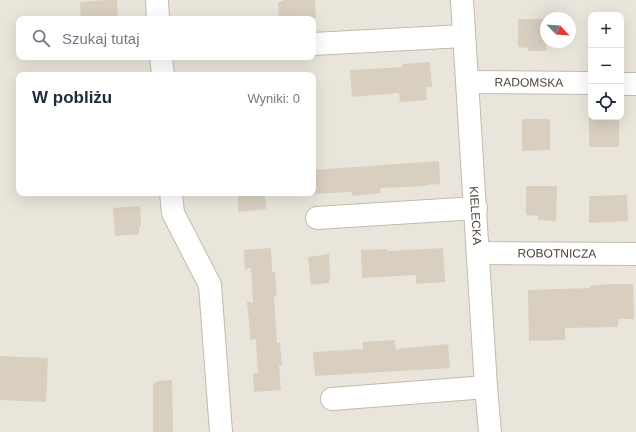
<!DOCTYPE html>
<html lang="pl">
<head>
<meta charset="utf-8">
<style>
	body { margin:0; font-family:Helvetica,sans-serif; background:#f2f2f3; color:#1f2937 }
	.controls { position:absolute; right:12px; top:12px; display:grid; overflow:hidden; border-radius:8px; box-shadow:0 4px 16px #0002 }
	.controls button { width:36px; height:36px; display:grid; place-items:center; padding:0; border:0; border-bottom:1px solid #e0e1e3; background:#fff; color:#1f2937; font:20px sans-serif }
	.compass { position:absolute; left:540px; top:12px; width:36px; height:36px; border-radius:50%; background:#fff; box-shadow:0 4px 16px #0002; rotate:115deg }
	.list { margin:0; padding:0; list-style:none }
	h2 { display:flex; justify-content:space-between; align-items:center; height:52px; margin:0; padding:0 16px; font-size:17px }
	h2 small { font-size:13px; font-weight:400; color:#747a83 }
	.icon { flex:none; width:22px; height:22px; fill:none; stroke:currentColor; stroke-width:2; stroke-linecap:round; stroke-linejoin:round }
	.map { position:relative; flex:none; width:636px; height:432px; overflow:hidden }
	.search { position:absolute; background:#fff; box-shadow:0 4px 16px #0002; left:16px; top:16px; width:300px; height:44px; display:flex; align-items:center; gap:10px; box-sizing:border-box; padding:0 14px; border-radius:8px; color:#747a83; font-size:15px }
	.panel { position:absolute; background:#fff; box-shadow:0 4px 16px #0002; left:16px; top:72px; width:300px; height:124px; border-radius:8px }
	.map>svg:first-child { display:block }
	.residential { fill:#eae5da; fill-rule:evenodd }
	.building { fill:#d8cfc1 }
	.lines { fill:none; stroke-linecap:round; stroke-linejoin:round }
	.minor-casing { stroke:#c2bbae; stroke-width:24 }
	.minor { stroke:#fff; stroke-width:22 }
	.labels { text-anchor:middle; stroke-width:3; stroke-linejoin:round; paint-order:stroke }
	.street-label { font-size:12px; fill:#4b4439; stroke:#fff }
</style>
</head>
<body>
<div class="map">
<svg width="636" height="432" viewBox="0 0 636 432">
	<rect width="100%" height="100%" fill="#f6f3ec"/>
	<path class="residential" d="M 0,0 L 636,0 L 636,432 L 0,432 ZM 591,15 L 621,15 L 621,117 L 591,117 ZM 546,18 L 570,18 L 570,42 L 546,42 ZM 19,19 L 313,19 L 313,57 L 19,57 ZM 19,75 L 313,75 L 313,193 L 19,193 Z"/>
	<g class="building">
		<path d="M 104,0 L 117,0 L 118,19 L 81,19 L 80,2 Z"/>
		<path d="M 283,0 L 315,0 L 316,18 L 312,18 L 312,19 L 279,19 L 278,2 L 283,1 Z"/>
		<path d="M 518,19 L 546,19 L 546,51 L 528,51 L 528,48 L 518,47 Z"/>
		<path d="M 430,62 L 432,87 L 426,87 L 427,100 L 400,102 L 399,93 L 352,97 L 350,70 L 402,67 L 402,64 Z"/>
		<path d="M 602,117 L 619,117 L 619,147 L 589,147 L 589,118 L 603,119 Z"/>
		<path d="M 522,119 L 550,119 L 550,150 L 522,151 Z"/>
		<path d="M 439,161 L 440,184 L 426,185 L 427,186 L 380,188 L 381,193 L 352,196 L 352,192 L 313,194 L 313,170 Z"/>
		<path d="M 526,186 L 557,186 L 556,221 L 538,220 L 538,216 L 526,215 Z"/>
		<path d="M 238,193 L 265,193 L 266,209 L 238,212 Z"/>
		<path d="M 627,195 L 628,221 L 589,223 L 589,196 Z"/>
		<path d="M 140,206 L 141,227 L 139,227 L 139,234 L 115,236 L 113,208 Z"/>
		<path d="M 271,248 L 272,272 L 275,272 L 276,283 L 277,295 L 274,296 L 277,343 L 280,342 L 282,366 L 279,366 L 281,390 L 254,392 L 253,373 L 258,373 L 256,339 L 250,340 L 249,321 L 247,302 L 253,302 L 251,268 L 245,269 L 244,250 Z"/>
		<path d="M 443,248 L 445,282 L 416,284 L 416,275 L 362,278 L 361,250 L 387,249 L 387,251 Z"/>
		<path d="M 329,254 L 330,279 L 329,279 L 329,283 L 311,285 L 308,257 Z"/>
		<path d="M 611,284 L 633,284 L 634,319 L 618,319 L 618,327 L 565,328 L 565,340 L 529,341 L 528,290 L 590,288 L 590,286 Z"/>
		<path d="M 395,340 L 396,349 L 448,344 L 450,368 L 315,376 L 313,352 L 363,349 L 363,342 Z"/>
		<path d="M 0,356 L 48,358 L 46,402 L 0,400 Z"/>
		<path d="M 172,380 L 173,432 L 153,432 L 153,384 L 158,381 Z"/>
	</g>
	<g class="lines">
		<defs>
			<g id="minor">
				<path d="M 157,0 L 158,19"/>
				<path id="s1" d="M 462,0 L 486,387 L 490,432"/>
				<path d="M 313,44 L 464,36"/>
				<path d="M 161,57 L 163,75"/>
				<path id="s2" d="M 467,82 L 591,83"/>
				<path d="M 621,84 L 636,84"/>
				<path d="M 171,193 L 173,213 L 210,285 L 221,432"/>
				<path d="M 317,218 L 476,208"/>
				<path id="s3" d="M 478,253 L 636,254"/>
				<path d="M 332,399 L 486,387"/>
			</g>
		</defs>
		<use href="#minor" class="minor-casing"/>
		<use href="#minor" class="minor"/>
	</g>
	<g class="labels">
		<g class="street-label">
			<text dy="4" stroke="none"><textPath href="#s2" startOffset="62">RADOMSKA</textPath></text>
			<text dy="4" stroke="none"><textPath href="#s1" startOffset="216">KIELECKA</textPath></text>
			<text dy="4" stroke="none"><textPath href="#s3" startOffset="79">ROBOTNICZA</textPath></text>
		</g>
	</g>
</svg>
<div class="controls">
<button>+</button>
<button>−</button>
<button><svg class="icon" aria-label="locate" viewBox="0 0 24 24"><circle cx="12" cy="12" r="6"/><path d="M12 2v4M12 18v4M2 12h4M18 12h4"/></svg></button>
</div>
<svg class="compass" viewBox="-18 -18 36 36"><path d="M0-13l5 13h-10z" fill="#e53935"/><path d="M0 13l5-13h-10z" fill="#747a83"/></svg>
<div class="search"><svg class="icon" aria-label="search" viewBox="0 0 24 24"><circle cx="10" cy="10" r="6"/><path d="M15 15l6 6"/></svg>Szukaj tutaj</div>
<section class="panel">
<h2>W pobliżu<small>Wyniki: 0</small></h2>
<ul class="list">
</ul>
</section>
</div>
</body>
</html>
